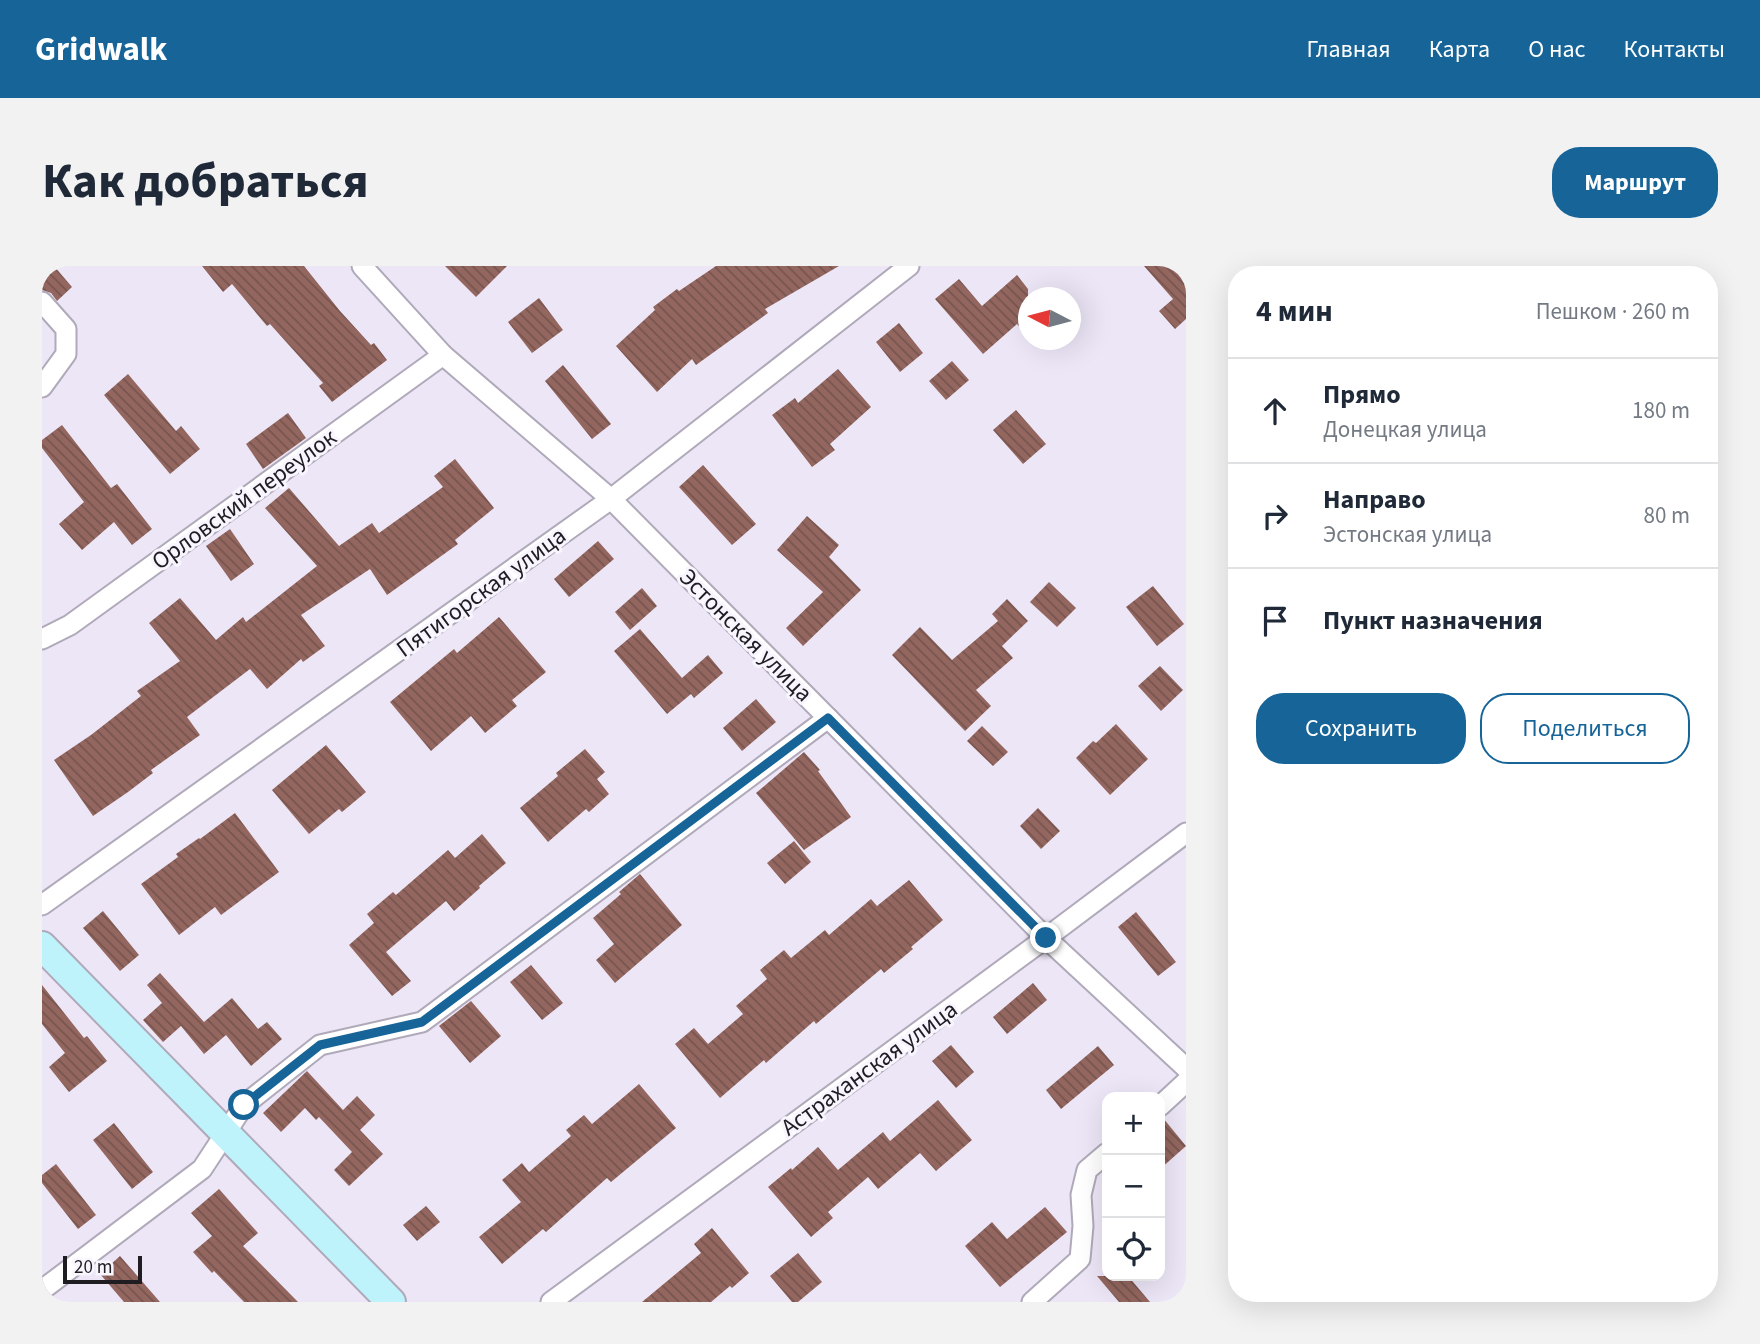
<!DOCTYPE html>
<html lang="ru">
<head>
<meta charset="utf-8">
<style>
	body { margin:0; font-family:"Source Sans 3",sans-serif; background:#f2f2f3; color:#1f2937 }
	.controls { position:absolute; right:21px; bottom:21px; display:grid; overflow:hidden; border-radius:14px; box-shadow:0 7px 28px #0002 }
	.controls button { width:63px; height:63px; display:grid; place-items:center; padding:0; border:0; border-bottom:2px solid #e0e1e3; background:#fff; color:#1f2937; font:35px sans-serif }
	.compass { position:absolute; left:976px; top:21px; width:63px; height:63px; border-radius:50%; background:#fff; box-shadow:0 7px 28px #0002; rotate:276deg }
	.scale { position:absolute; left:21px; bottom:18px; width:79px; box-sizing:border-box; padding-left:7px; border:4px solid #1f1c22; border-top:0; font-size:19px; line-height:24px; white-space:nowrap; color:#1f1c22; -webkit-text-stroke:5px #f9f5ff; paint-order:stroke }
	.stop { position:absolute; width:21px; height:21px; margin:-16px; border:5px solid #176598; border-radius:50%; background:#fff }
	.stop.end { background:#176598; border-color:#fff; box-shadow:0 2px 7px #0008 }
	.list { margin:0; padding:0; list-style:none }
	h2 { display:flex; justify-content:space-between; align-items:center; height:91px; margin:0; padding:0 28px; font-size:30px }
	h2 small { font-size:23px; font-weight:400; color:#747a83 }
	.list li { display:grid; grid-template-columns:46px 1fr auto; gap:21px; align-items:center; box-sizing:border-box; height:105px; padding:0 28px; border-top:2px solid #e0e1e3 }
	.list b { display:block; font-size:26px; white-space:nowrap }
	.list p { margin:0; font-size:23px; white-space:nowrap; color:#747a83 }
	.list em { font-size:23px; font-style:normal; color:#747a83 }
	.actions { display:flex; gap:14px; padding:21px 28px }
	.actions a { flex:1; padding:16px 0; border:2px solid #176598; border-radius:28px; text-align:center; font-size:24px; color:#176598 }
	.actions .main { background:#176598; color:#fff }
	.icon { flex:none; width:38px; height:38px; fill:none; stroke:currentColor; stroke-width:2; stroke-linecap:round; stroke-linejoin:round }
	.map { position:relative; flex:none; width:1144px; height:1036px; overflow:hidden; border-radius:28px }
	header { display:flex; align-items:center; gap:42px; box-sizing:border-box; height:98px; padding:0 35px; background:#176598; color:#fff }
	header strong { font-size:33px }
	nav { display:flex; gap:38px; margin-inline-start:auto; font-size:24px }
	.intro { display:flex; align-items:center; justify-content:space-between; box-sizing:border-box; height:168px; padding:0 42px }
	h1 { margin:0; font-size:49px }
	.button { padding:18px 32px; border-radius:28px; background:#176598; color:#fff; font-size:24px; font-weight:700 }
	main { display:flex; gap:42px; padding:0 42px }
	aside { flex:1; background:#fff; border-radius:28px; box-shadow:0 7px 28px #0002 }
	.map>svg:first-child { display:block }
	.building { fill:url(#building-back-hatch) }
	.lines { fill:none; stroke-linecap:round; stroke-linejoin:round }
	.minor-casing { stroke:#b0a9b9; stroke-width:23 }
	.secondary-casing { stroke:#b0a9b9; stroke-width:32 }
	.minor { stroke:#fff; stroke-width:19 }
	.secondary { stroke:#bef3fc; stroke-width:28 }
	.route { stroke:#176598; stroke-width:9 }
	.labels { text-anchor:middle; stroke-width:6; stroke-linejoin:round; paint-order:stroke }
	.street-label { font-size:24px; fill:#1f1c22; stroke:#f9f5ff }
</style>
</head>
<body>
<header>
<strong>Gridwalk</strong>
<nav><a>Главная</a><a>Карта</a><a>О нас</a><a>Контакты</a></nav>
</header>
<div class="intro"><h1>Как добраться</h1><a class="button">Маршрут</a></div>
<main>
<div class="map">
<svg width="1144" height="1036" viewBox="0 0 1144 1036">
	<defs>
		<pattern id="building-back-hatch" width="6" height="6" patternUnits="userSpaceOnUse" patternTransform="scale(1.75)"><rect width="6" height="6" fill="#93675f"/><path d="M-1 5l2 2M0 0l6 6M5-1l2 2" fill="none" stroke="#77544e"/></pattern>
	</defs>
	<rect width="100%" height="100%" fill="#ede6f7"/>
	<g class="building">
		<path d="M 0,0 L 12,0 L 30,21 L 15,35 L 9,27 L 0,24 Z"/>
		<path d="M 160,0 L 262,0 L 298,45 L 329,79 L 332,77 L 345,94 L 290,136 L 277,120 L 281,117 L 228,58 L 225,60 L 190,18 L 181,26 Z"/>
		<path d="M 403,0 L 465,0 L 434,31 Z"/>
		<path d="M 674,0 L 797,0 L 723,43 L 726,47 L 654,99 L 650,93 L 615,126 L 574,80 L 613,44 L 611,41 L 635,23 L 637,25 Z"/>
		<path d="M 1102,0 L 1144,0 L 1144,53 L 1133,63 L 1117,45 L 1131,33 Z"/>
		<path d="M 975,9 L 986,23 L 986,71 L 975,58 L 941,88 L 893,33 L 917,13 L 940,40 Z"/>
		<path d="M 497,32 L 521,64 L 490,87 L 466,56 Z"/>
		<path d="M 857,57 L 881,87 L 858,106 L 834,76 Z"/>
		<path d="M 910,95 L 927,114 L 904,134 L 887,115 Z"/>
		<path d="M 521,99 L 569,158 L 550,173 L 503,115 Z"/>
		<path d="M 796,103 L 829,141 L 788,178 L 793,184 L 770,201 L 730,149 L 753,132 L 756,137 Z"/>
		<path d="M 86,108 L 134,165 L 139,160 L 158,183 L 128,208 L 62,129 Z"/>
		<path d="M 974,144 L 1004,178 L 981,198 L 951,164 Z"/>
		<path d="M 246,147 L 264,172 L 221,203 L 204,178 Z"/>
		<path d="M 20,159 L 69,222 L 75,218 L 110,263 L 90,279 L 72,256 L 40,284 L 17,258 L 42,236 L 0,182 L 0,174 Z"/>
		<path d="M 413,193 L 452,242 L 413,274 L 416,278 L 345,329 L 328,303 L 259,349 L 283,380 L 261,396 L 259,393 L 225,423 L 208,403 L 145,451 L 158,469 L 109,504 L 111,507 L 86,526 L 51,550 L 12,494 L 49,469 L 99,430 L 95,425 L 138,395 L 107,357 L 138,332 L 174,374 L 201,351 L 204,356 L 275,300 L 223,242 L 247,222 L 297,280 L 330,257 L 337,267 L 401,221 L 392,210 Z"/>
		<path d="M 661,199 L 714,258 L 690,279 L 637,221 Z"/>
		<path d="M 765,250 L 797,279 L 787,291 L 819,324 L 761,380 L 744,362 L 781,326 L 735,284 Z"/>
		<path d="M 188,263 L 212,298 L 189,315 L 164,280 Z"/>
		<path d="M 556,275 L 572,293 L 527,331 L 512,313 Z"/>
		<path d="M 1007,316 L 1034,342 L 1015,361 L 988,336 Z"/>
		<path d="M 1111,320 L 1142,358 L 1115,380 L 1084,341 Z"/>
		<path d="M 600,322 L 615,340 L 588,364 L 573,346 Z"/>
		<path d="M 965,333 L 986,355 L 960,380 L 971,392 L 934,424 L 949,440 L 923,465 L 850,389 L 878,361 L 910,394 L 956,355 L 950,348 Z"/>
		<path d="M 457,351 L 504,406 L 470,434 L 475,440 L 443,467 L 429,450 L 389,485 L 348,436 L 412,383 L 415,387 Z"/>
		<path d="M 598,363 L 640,412 L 666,389 L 681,407 L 652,432 L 649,428 L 625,448 L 572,385 Z"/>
		<path d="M 1118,400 L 1141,424 L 1119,445 L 1096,420 Z"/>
		<path d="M 714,433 L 734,456 L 700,485 L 681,462 Z"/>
		<path d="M 1074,458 L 1106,493 L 1068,529 L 1034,492 L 1051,475 L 1054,477 Z"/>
		<path d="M 940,460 L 966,486 L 951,500 L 925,475 Z"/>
		<path d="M 284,479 L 324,526 L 300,546 L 297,543 L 267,568 L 230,524 Z"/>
		<path d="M 543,483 L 563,506 L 555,513 L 567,528 L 547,546 L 544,543 L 506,576 L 478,542 L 516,510 L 514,507 Z"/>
		<path d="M 762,486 L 778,504 L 776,505 L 809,551 L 762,584 L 714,527 Z"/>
		<path d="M 996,542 L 1018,565 L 999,583 L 978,560 Z"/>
		<path d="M 193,547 L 237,606 L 179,649 L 173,641 L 137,669 L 99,618 L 136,591 L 134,588 L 157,572 L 158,573 Z"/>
		<path d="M 440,568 L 464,597 L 437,620 L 438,622 L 412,645 L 404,635 L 344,686 L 369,715 L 350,730 L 307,679 L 332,657 L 325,648 L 351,626 L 354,629 L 406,584 L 413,592 Z"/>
		<path d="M 752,575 L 769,596 L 743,618 L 725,597 Z"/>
		<path d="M 598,608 L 640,659 L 573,717 L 554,694 L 572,678 L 551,652 L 579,628 L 577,626 Z"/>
		<path d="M 867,614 L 901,654 L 869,681 L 871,683 L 842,707 L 839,703 L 774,758 L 772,755 L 724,797 L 722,794 L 678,832 L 633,778 L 652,762 L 666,778 L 701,748 L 694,740 L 725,713 L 718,704 L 742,684 L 749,692 L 783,664 L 787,669 L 829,633 L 835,640 Z"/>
		<path d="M 61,645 L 97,689 L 78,705 L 41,662 Z"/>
		<path d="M 1094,646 L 1134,696 L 1116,710 L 1076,661 Z"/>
		<path d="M 489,699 L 521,737 L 500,754 L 468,716 Z"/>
		<path d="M 118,707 L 162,756 L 190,732 L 216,763 L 225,756 L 240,773 L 209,800 L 184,769 L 162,788 L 139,760 L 121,776 L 101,754 L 120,737 L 105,719 Z"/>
		<path d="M 991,717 L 1005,734 L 965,768 L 951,751 Z"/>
		<path d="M 0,719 L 42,772 L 45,770 L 65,795 L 27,826 L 7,801 L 23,787 L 0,758 Z"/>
		<path d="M 429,735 L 459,770 L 428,797 L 397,760 Z"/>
		<path d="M 909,779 L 932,806 L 914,822 L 890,795 Z"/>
		<path d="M 1056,780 L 1072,799 L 1019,843 L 1004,824 Z"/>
		<path d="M 265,805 L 301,844 L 315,830 L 333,849 L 318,864 L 341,888 L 307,920 L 292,904 L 310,886 L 277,851 L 274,854 L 263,842 L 239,866 L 221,847 Z"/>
		<path d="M 597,818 L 634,862 L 569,916 L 565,912 L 504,966 L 501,963 L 460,998 L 437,971 L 479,936 L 460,914 L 480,897 L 487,906 L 529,870 L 524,864 L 542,849 L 550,858 Z"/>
		<path d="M 896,834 L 930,874 L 894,905 L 878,887 L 836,923 L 826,911 L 786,946 L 791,952 L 769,971 L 726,921 L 749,902 L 750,904 L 776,881 L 796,904 L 841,866 L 848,875 Z"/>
		<path d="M 1118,852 L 1121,852 L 1144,880 L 1118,903 Z"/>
		<path d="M 72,857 L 111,906 L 90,923 L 51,874 Z"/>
		<path d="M 14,898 L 54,949 L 36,963 L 0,917 L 0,909 Z"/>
		<path d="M 177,923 L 216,967 L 201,980 L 256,1036 L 202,1036 L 172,1005 L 170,1007 L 151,986 L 170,970 L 149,947 Z"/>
		<path d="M 384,940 L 398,956 L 375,975 L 361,959 Z"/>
		<path d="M 1003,941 L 1025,966 L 958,1021 L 923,980 L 950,956 L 965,973 Z"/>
		<path d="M 670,962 L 707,1007 L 690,1022 L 688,1020 L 669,1036 L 600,1036 L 659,987 L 652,978 Z"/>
		<path d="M 756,987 L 780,1016 L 756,1036 L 750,1036 L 728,1010 Z"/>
		<path d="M 78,990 L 118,1036 L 82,1036 L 58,1008 Z"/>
		<path d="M 1055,1010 L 1086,1010 L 1108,1036 L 1077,1036 Z"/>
	</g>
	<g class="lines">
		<defs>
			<g id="minor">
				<path d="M 320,0 L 401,89 L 569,233 L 1004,672 L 1144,802"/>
				<path d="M 0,36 L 24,63 L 24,88 L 0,121"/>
				<path d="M 0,373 L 28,359 L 401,89"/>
				<path d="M 0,639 L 569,233 L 867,0"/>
				<path d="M 1118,840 L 1144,816"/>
				<path d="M 0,1024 L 160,903 L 202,839 L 278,779 L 380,756 L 786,452"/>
				<path d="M 509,1036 L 1004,672 L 1144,567"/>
				<path d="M 990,1036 L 1038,993 L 1041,960 L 1039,929 L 1045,904 L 1065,887"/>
			</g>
			<path id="secondary" d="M 0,680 L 349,1036"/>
		</defs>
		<use href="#minor" class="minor-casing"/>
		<use href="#secondary" class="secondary-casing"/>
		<use href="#minor" class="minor"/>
		<use href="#secondary" class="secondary"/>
	</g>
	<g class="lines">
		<path class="route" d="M 202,839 L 278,779 L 380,756 L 786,452 L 1004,672"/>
	</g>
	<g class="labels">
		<g class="street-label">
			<text transform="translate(202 233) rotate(-36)" y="8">Орловский переулок</text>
			<text transform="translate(439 326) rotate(-36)" y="8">Пятигорская улица</text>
			<text transform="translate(704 369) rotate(45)" y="8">Эстонская улица</text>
			<text transform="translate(827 802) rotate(-36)" y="8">Астраханская улица</text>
		</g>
	</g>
</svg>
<div class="controls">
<button>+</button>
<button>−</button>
<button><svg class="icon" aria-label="locate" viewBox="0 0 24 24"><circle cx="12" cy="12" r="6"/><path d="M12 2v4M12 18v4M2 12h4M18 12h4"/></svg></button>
</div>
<svg class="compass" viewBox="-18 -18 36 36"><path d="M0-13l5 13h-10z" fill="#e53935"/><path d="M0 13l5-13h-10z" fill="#747a83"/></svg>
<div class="scale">20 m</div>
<div class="stop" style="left:202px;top:839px"></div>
<div class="stop end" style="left:1004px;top:672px"></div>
</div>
<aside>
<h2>4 мин<small>Пешком · 260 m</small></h2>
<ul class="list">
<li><svg class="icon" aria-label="ahead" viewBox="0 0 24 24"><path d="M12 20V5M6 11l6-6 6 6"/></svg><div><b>Прямо</b><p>Донецкая улица</p></div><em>180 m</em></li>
<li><svg class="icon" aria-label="right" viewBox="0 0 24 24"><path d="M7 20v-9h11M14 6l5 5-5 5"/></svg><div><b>Направо</b><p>Эстонская улица</p></div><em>80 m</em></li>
<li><svg class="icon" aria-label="arrive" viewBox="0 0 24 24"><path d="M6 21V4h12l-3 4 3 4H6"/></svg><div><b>Пункт назначения</b></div></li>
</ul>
<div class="actions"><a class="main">Сохранить</a><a>Поделиться</a></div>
</aside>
</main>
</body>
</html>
